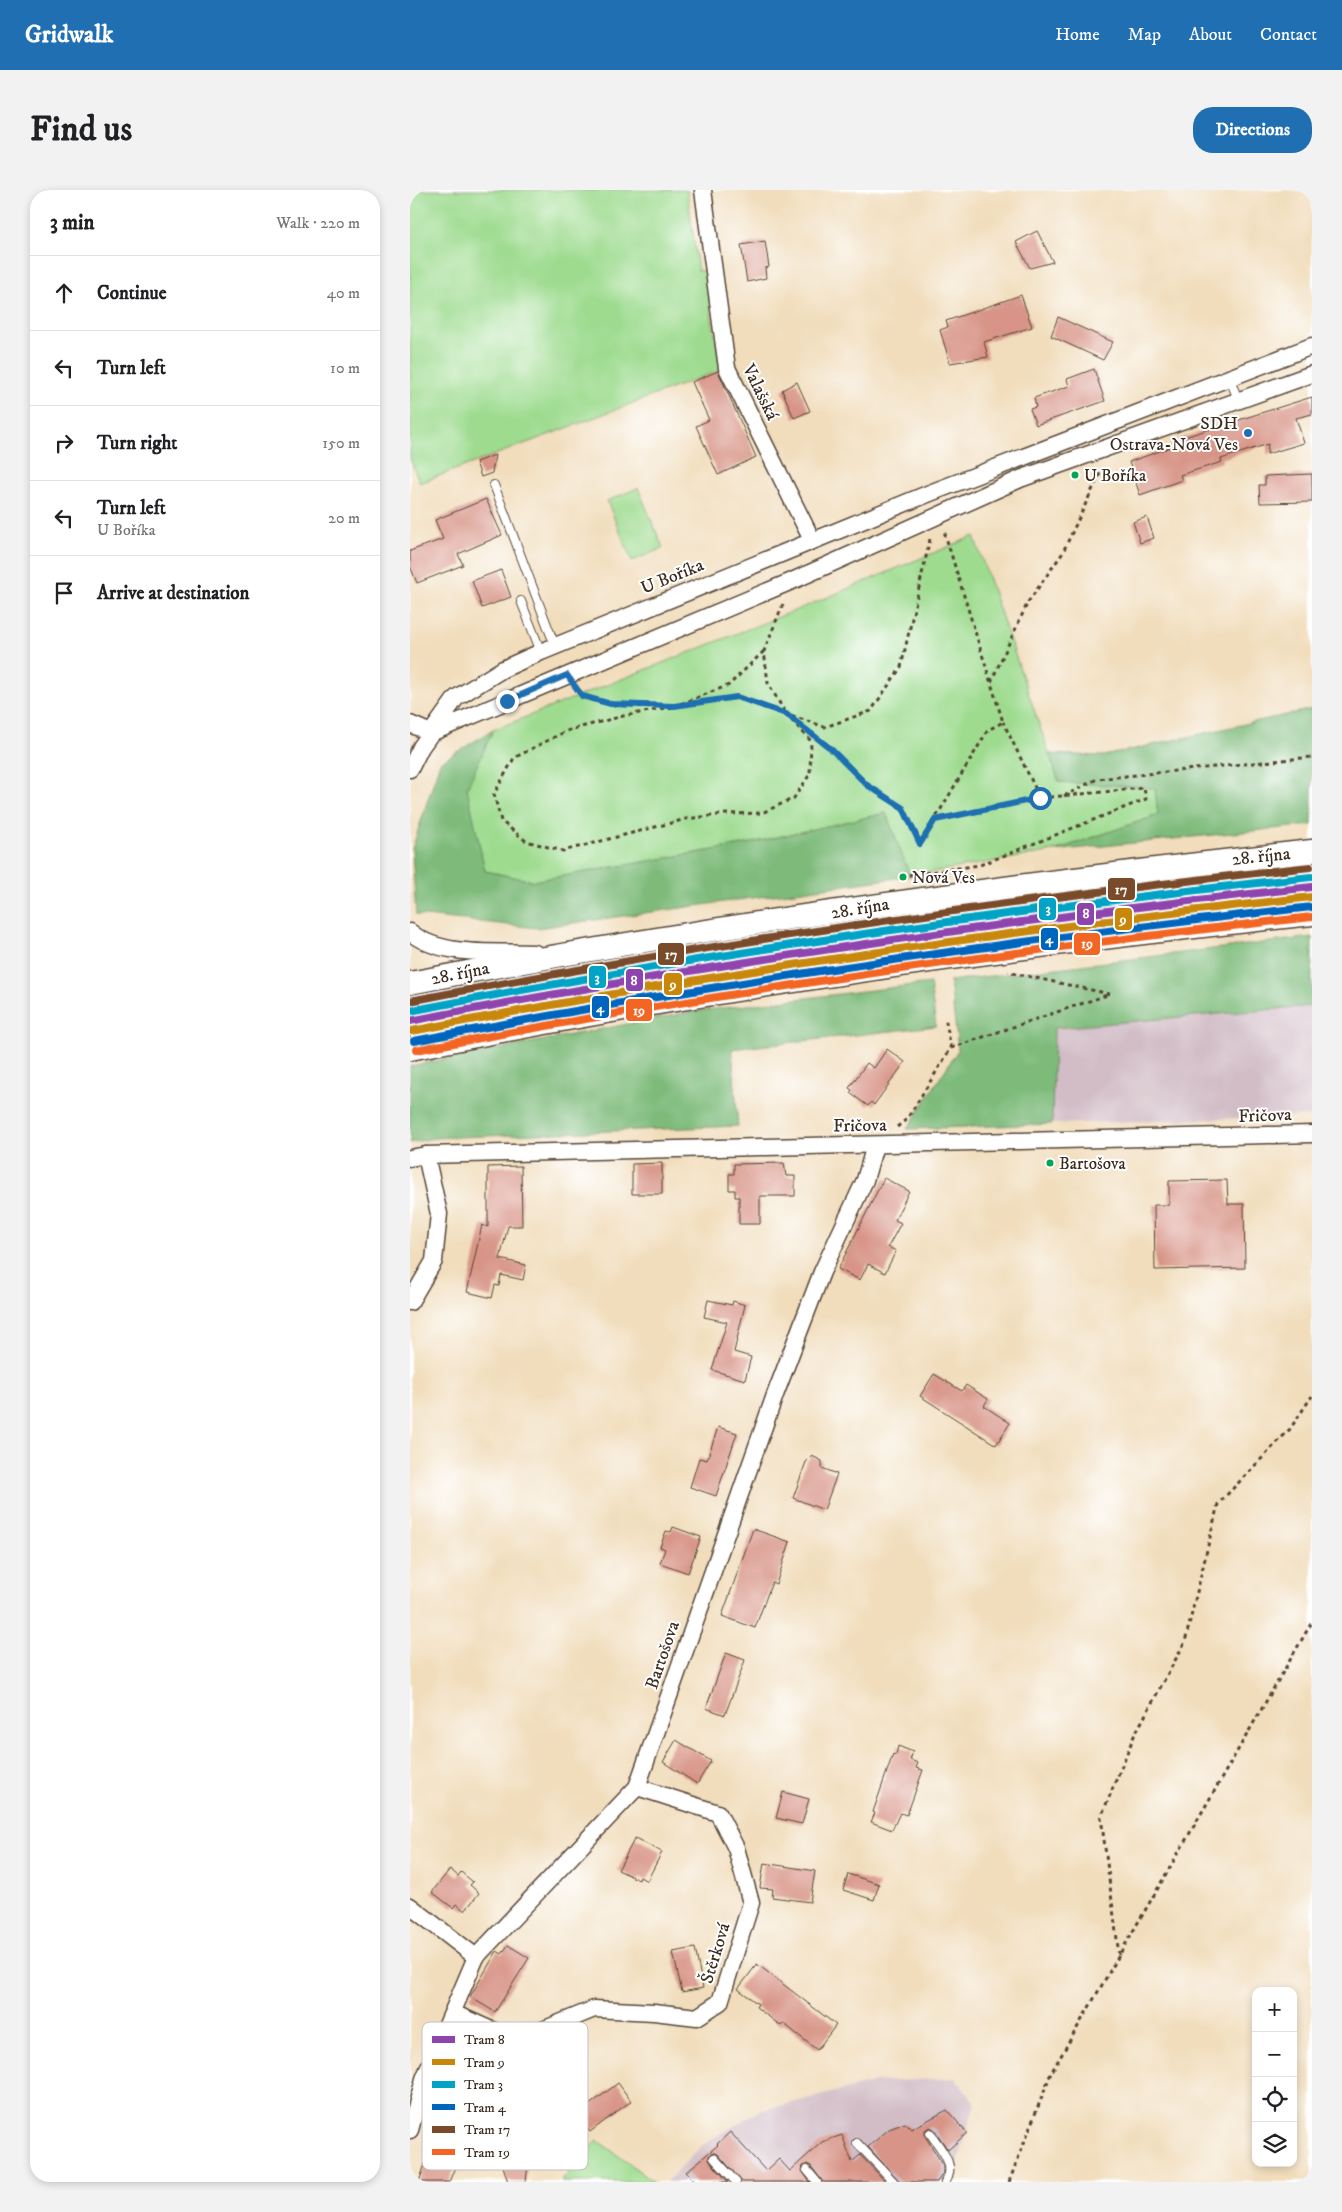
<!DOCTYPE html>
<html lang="en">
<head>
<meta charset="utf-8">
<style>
	body { margin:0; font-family:"IM FELL DW Pica",serif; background:#f2f2f2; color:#202124 }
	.controls { position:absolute; right:15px; bottom:15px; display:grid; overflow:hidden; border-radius:10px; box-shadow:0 2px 8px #0003 }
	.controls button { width:45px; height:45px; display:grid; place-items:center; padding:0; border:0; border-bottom:1px solid #e0e0e0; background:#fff; color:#202124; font:25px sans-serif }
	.stop { position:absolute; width:15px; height:15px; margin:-11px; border:4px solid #1f6fb2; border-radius:50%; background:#fff }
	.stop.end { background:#1f6fb2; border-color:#fff; box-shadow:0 1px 5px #0008 }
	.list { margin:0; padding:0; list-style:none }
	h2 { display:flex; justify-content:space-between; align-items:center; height:65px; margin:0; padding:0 20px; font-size:21px }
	h2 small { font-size:16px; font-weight:400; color:#757577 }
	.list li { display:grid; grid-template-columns:32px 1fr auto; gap:15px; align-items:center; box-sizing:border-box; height:75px; padding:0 20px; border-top:1px solid #e0e0e0 }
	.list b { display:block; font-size:19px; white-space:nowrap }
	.list p { margin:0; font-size:16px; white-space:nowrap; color:#757577 }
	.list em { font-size:16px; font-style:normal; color:#757577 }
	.icon { flex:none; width:28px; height:28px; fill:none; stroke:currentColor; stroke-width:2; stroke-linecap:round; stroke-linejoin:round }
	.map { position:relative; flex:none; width:902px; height:1992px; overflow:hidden; border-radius:20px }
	header { display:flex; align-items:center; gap:30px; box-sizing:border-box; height:70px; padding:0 25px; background:#1f6fb2; color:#fff }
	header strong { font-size:24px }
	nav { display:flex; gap:28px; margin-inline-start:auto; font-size:18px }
	.intro { display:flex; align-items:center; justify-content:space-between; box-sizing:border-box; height:120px; padding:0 30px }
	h1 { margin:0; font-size:35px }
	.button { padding:12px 22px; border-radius:20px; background:#1f6fb2; color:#fff; font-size:18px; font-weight:700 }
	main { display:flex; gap:30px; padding:0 30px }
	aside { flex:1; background:#fff; border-radius:20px; box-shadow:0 2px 8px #0003 }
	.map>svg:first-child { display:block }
	.industrial { fill:#d2bdc6 }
	.green { fill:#9edb8f; stroke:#6c8256 }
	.forest { fill:#7ebb7a; stroke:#5c724c }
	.building { fill:#d89487 }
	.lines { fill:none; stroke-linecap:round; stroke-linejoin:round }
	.lane-casing { stroke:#564536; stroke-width:10 }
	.street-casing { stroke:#564536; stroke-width:19 }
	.secondary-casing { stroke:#564536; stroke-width:25 }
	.path { stroke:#564536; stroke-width:3; stroke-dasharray:4 4; stroke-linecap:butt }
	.lane { stroke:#fff; stroke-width:8 }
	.street { stroke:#fff; stroke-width:16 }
	.secondary { stroke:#fff; stroke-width:22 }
	.tram-1-casing { stroke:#fff; stroke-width:11 }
	.tram-2-casing { stroke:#fff; stroke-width:11 }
	.tram-3-casing { stroke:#fff; stroke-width:11 }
	.tram-4-casing { stroke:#fff; stroke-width:11 }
	.tram-5-casing { stroke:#fff; stroke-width:11 }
	.tram-6-casing { stroke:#fff; stroke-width:11 }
	.tram-1 { stroke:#8e44ad; stroke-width:8 }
	.tram-2 { stroke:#c88708; stroke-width:8 }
	.tram-3 { stroke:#03a3c5; stroke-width:8 }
	.tram-4 { stroke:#0065bd; stroke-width:8 }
	.tram-5 { stroke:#7a4b2a; stroke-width:8 }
	.tram-6 { stroke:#f26522; stroke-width:8 }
	.route { stroke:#1f6fb2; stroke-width:6 }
	.poi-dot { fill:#1f6fb2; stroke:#fff; stroke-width:2 }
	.bus-dot { fill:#00a651; stroke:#fff; stroke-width:2 }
	.labels { text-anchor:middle; stroke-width:4; stroke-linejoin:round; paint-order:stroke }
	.bus-label { font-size:17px; fill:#3b2a1e; stroke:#fff; text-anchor:start }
	.street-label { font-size:18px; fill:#3b2a1e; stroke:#fff }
	.poi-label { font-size:18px; fill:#3b2a1e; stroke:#fff; text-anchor:end }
	.key { fill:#fff; stroke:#c4bfbc; stroke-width:1 }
	.key-label { font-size:14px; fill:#3b2a1e }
	.line-badge { stroke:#fff; stroke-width:2 }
	.badge-label { font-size:14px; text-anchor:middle; font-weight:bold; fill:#fff }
</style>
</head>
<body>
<header>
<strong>Gridwalk</strong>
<nav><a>Home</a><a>Map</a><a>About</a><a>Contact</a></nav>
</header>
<div class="intro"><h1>Find us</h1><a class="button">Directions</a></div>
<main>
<aside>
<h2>3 min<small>Walk · 220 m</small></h2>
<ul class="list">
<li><svg class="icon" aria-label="ahead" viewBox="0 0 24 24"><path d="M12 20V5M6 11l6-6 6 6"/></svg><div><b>Continue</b></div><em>40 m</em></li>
<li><svg class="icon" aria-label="left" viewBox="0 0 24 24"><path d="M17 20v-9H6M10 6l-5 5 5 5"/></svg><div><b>Turn left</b></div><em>10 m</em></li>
<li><svg class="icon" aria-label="right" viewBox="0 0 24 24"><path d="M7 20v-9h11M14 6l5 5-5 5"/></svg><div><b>Turn right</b></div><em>150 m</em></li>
<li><svg class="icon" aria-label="left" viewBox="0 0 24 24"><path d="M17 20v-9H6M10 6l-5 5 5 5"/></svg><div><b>Turn left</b><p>U Boříka</p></div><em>20 m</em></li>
<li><svg class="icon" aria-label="arrive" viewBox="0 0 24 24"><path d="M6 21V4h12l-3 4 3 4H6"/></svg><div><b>Arrive at destination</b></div></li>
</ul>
</aside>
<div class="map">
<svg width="902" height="1992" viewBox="0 0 902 1992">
	<rect width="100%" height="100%" fill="#fff"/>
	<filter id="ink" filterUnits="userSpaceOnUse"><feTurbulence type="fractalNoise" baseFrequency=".02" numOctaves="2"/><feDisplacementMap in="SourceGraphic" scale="10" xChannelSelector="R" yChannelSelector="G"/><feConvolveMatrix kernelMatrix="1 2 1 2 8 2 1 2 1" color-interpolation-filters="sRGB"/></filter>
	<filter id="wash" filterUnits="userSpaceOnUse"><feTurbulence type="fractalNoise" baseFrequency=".0096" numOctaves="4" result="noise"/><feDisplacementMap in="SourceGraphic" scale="20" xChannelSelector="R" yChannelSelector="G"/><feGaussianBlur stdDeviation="1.12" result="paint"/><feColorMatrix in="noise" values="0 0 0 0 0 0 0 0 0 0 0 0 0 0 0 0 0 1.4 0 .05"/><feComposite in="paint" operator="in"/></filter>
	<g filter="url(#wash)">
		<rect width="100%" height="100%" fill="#f1ddbc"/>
		<g class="industrial">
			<path d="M 902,816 L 902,926 L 642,934 L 643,838 Z"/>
			<path d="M 545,1888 L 565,1913 L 542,1992 L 256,1992 L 294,1954 L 349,1921 L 465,1892 Z"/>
		</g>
		<g class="green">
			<path d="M 0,0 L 277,0 L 288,81 L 294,80 L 311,180 L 10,293 L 0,269 Z"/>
			<path d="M 228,298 L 253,358 L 222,371 L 197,311 Z"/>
			<path d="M 564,346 L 649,592 L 745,598 L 748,625 L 644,661 L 500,686 L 476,623 L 332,655 L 123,691 L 75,681 L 56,598 L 83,540 L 399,415 Z"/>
			<path d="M 187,1950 L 244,1992 L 151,1992 Z"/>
		</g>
		<g class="forest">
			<path d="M 902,519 L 902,635 L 644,661 L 748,625 L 745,598 L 649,592 L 639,564 L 693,566 Z"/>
			<path d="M 83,540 L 57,598 L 75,681 L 123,691 L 332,655 L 476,623 L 500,686 L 127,738 L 6,725 L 2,659 L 30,572 Z"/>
			<path d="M 902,747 L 902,816 L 644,838 L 642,934 L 497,939 L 548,860 L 540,791 Z"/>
			<path d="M 520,793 L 526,836 L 322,859 L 328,936 L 24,948 L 0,953 L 0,876 L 280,822 Z"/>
		</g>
		<g id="blocks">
			<g class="building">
				<path d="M 627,41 L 643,72 L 620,78 L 606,52 Z"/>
				<path d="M 355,51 L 359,77 L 355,78 L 356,88 L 337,92 L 331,55 Z"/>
				<path d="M 611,105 L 622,137 L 574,152 L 578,167 L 540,173 L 530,140 L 538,137 L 536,131 Z"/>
				<path d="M 648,127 L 703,152 L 693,170 L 641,146 Z"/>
				<path d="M 684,179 L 695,211 L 626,235 L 620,219 L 626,217 L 624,208 L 659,196 L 657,189 Z"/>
				<path d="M 308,181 L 346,267 L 308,285 L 286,236 L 299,230 L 282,192 Z"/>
				<path d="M 387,192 L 400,221 L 384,228 L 372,200 Z"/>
				<path d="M 902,207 L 902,224 L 886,228 L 894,253 L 857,264 L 858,254 L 811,269 L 812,272 L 770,285 L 772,290 L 730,305 L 719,272 L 769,254 L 768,249 Z"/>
				<path d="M 85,265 L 82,283 L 71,287 L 66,272 Z"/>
				<path d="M 902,284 L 902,312 L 850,313 L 849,295 L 855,295 L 855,286 Z"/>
				<path d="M 76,309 L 92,345 L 48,364 L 53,375 L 7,393 L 0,376 L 0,361 L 33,349 L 25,330 Z"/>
				<path d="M 737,327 L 744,348 L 730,353 L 723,332 Z"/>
				<path d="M 91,380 L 101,407 L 72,418 L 62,391 Z"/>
				<path d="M 477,859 L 495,872 L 464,915 L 461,912 L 458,916 L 440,903 L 442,900 L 439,898 L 457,873 L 464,878 Z"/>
				<path d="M 252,973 L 252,1004 L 222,1004 L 222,974 Z"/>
				<path d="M 374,973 L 376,986 L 385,986 L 385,1006 L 350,1006 L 350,1034 L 329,1034 L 329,1007 L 325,1007 L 325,1000 L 319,1000 L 319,984 L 324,984 L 324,974 Z"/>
				<path d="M 111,976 L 112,1036 L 98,1036 L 90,1069 L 116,1075 L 113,1090 L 91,1085 L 89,1096 L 85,1095 L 82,1108 L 57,1102 L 72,1035 L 78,1037 L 78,977 Z"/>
				<path d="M 474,988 L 499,1001 L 485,1030 L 491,1033 L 478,1057 L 486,1061 L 475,1083 L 458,1074 L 450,1090 L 428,1079 Z"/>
				<path d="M 817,990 L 818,1014 L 834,1014 L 835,1078 L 745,1080 L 744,1015 L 759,1015 L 759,991 Z"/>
				<path d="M 298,1110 L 322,1115 L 323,1111 L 335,1115 L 324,1162 L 341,1167 L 335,1190 L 302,1180 L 317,1132 L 294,1127 Z"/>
				<path d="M 524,1184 L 552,1201 L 556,1195 L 578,1209 L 574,1216 L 600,1233 L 586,1255 L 510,1206 Z"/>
				<path d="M 308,1237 L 327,1243 L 306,1306 L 280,1297 L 289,1268 L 297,1270 Z"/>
				<path d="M 402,1266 L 412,1271 L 412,1278 L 427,1284 L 414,1320 L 383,1308 L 396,1272 Z"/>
				<path d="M 263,1337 L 291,1347 L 278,1383 L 250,1373 L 255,1359 L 250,1357 L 256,1341 L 261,1342 Z"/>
				<path d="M 343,1339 L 380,1352 L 366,1394 L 362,1392 L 345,1438 L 312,1426 Z"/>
				<path d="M 316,1463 L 335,1470 L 315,1525 L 296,1518 Z"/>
				<path d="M 266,1550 L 301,1571 L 287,1594 L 253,1572 Z"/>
				<path d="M 488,1556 L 503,1562 L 500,1570 L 508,1573 L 506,1578 L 513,1580 L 497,1625 L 490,1623 L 482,1640 L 461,1632 L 465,1623 L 463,1622 L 483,1564 L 486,1565 Z"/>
				<path d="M 373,1602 L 399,1609 L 392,1634 L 366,1628 Z"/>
				<path d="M 225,1648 L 252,1662 L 237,1691 L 230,1687 L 229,1690 L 208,1680 Z"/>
				<path d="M 354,1673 L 405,1681 L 400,1712 L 362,1707 L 363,1699 L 350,1698 Z"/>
				<path d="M 40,1679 L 48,1686 L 51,1682 L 63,1692 L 60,1695 L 69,1703 L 55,1721 L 46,1714 L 43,1718 L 22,1702 Z"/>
				<path d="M 438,1684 L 469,1694 L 464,1710 L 433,1700 Z"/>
				<path d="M 98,1755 L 119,1768 L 85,1822 L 60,1807 L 87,1761 L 92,1764 Z"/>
				<path d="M 285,1758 L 293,1798 L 272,1802 L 263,1762 Z"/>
				<path d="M 347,1774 L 426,1835 L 407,1860 L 373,1833 L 371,1836 L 346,1817 L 348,1814 L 328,1799 Z"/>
				<path d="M 208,1893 L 221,1911 L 180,1942 L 166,1925 Z"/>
				<path d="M 537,1920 L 557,1943 L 538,1960 L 524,1939 L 520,1937 L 515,1940 L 515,1946 L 533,1975 L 533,1983 L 527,1992 L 490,1992 L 458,1957 L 479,1939 L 495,1933 L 501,1939 Z"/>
				<path d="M 95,1925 L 123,1928 L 116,1992 L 98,1992 L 91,1970 Z"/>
				<path d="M 320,1942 L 356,1981 L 369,1969 L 380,1981 L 412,1952 L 432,1945 L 442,1972 L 450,1965 L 476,1992 L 413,1992 L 401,1976 L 397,1974 L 393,1976 L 392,1981 L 400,1992 L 332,1992 L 308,1964 L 303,1962 L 299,1966 L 299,1970 L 318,1992 L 285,1992 L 276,1982 L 308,1955 L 307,1954 Z"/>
				<path d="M 17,1968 L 45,1977 L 39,1992 L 9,1992 Z"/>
			</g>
		</g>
	</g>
	<g filter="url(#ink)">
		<use href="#blocks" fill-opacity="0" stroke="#564536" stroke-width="1"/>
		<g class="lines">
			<defs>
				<g id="lane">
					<path d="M 819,187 L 829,212"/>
					<path d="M 84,295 L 145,456"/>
					<path d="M 111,411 L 131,462"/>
					<path d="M 520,1943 C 529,1957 548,1976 535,1992"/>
					<path d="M 447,1953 L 484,1992"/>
					<path d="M 304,1968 L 326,1992"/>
					<path d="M 397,1980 L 407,1992"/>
				</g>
				<g id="street">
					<path d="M 293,0 L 317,178 L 402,350"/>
					<path d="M 0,534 L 21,543"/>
					<path d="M 21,543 L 382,391 L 610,289 L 902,184"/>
					<path d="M 0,579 L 11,557 L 46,508 L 93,479 L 131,462 L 520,303 L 902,156"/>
					<path d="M 0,742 C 31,768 86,761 125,763"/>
					<path d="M 0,968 L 16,965 L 902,944"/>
					<path d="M 0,1112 L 24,1071 L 29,1024 L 16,965"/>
					<path d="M 0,1716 L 66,1767"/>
					<path d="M 43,1823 L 106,1851 L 184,1819 L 244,1822 L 287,1827 L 310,1812 L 341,1713 L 326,1658 L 308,1623 L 227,1597"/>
					<path d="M 0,1940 L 14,1889 L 66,1767 L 227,1597 L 365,1205 L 412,1082 L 455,990 L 465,955"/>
				</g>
				<g id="secondary">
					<path d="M 0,793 C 299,735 600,694 902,661"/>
					<path d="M 0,859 C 298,799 599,756 902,724"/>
				</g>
			</defs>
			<use href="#lane" class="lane-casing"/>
			<use href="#street" class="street-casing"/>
			<use href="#secondary" class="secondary-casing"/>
			<g class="path">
				<path d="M 373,414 L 354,461 L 358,493 L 376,524"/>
				<path d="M 581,492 L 618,412 L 652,364 L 692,279"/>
				<path d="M 168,500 C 182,519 235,515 257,516"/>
				<path d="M 271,514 L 319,495 L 354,461"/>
				<path d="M 376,524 L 401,551 L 400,584 L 384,608 L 352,623 L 317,624 L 276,629 L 153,661 L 116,651 L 91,631 L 84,604 L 104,568 L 156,541 L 213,526 L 271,515 L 327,507 L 415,537 L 461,521 L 491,477 L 520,349"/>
				<path d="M 383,529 L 420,558 L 457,595 L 493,618 L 510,653"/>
				<path d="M 654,606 L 687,589 L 902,567"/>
				<path d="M 525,630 L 630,608"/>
				<path d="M 510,654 L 578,540 L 593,532 L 534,341"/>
				<path d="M 491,686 L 570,675 L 736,609 L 734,598 L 630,608 L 593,532"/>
				<path d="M 541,858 L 700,804 L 598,782"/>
				<path d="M 487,937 L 497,929 L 541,858 L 535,827"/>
				<path d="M 709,1765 L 691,1627 L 724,1546 L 775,1452 L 808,1314 L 880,1239 L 902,1206"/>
				<path d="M 599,1992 L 641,1883 L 902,1432"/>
			</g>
			<use href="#lane" class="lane"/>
			<use href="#street" class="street"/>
			<use href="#secondary" class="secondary"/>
			<defs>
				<path id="tram-1" d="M 0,831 C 299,773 599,730 902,697"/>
				<path id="tram-2" d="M 2,841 C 300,783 600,740 902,707"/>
				<path id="tram-3" d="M 0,821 C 299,763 599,720 901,687"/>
				<path id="tram-4" d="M 4,851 C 301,793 601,750 902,717"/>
				<path id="tram-5" d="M 0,811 C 298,753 598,710 900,677"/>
				<path id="tram-6" d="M 6,860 C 303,803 601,760 902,727"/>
			</defs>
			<use href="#tram-1" class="tram-1-casing"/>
			<use href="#tram-2" class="tram-2-casing"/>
			<use href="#tram-3" class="tram-3-casing"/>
			<use href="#tram-4" class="tram-4-casing"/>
			<use href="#tram-5" class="tram-5-casing"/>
			<use href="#tram-6" class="tram-6-casing"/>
			<use href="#tram-1" class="tram-1"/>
			<use href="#tram-2" class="tram-2"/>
			<use href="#tram-3" class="tram-3"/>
			<use href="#tram-4" class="tram-4"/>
			<use href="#tram-5" class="tram-5"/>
			<use href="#tram-6" class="tram-6"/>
		</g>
	</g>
	<g class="lines" filter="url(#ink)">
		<path class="route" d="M 97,511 L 157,485 L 172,506 L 201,514 L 264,516 L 327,507 L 376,524 L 420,558 L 457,595 L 493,618 L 510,654 L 525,630 L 630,608"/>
	</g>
	<circle class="poi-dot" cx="838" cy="243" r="5"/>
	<g class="bus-dot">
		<circle cx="665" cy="285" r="4.5"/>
		<circle cx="493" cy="687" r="4.5"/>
		<circle cx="640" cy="973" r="4.5"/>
	</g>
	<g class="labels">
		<g class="bus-label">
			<text x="674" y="291">U Boříka</text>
			<text x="502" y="693">Nová Ves</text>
			<text x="649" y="979">Bartošova</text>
		</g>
		<g class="street-label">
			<text transform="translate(351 202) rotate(64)" y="6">Valašská</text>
			<text transform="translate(262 386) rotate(-22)" y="6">U Boříka</text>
			<text transform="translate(851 666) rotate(-6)" y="6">28. října</text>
			<text transform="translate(450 718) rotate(-9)" y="6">28. října</text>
			<text transform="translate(50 783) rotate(-11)" y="6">28. října</text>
			<text transform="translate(855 925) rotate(-2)" y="6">Fričova</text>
			<text transform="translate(450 935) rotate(-1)" y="6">Fričova</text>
			<text transform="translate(252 1465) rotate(-71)" y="6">Bartošova</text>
			<text transform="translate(305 1763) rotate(-73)" y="6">Štěrková</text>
		</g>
		<g class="poi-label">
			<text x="828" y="239">SDH<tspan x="828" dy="21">Ostrava-Nová Ves</tspan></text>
		</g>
	</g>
	<rect x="12" y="1832" width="166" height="148" rx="8" class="key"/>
	<rect x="22" y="1846" width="23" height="7" fill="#8e44ad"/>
	<rect x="22" y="1869" width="23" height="6" fill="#c88708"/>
	<rect x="22" y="1891" width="23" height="7" fill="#03a3c5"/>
	<rect x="22" y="1914" width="23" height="6" fill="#0065bd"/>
	<rect x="22" y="1936" width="23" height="7" fill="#7a4b2a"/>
	<rect x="22" y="1959" width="23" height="6" fill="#f26522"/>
	<g class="key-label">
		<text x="54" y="1854">Tram 8</text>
		<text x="54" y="1877">Tram 9</text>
		<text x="54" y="1899">Tram 3</text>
		<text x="54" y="1922">Tram 4</text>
		<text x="54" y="1944">Tram 17</text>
		<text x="54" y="1967">Tram 19</text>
	</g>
	<g class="line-badge">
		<rect x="697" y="687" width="29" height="24" rx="5" fill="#7a4b2a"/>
		<rect x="628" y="707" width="19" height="24" rx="5" fill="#03a3c5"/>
		<rect x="666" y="712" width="19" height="24" rx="5" fill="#8e44ad"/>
		<rect x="704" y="717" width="19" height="24" rx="5" fill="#c88708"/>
		<rect x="630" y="737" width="19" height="24" rx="5" fill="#0065bd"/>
		<rect x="663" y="742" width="28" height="24" rx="5" fill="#f26522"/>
		<rect x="247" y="752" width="28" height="24" rx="5" fill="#7a4b2a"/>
		<rect x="178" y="775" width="19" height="24" rx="5" fill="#03a3c5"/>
		<rect x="215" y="778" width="19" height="24" rx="5" fill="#8e44ad"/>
		<rect x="253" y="782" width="20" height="24" rx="5" fill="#c88708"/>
		<rect x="181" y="805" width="19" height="24" rx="5" fill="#0065bd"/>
		<rect x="215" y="808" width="28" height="24" rx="5" fill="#f26522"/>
	</g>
	<g class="badge-label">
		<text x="711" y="704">17</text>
		<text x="638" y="723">3</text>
		<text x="676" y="728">8</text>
		<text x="713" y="734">9</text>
		<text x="639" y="753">4</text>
		<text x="677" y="758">19</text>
		<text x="261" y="769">17</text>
		<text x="187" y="792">3</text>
		<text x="224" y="795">8</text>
		<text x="263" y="799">9</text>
		<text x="190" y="822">4</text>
		<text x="229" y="825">19</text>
	</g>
</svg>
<div class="controls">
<button>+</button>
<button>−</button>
<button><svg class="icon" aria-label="locate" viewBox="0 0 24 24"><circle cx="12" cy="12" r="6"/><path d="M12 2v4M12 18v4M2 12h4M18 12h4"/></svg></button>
<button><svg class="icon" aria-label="layers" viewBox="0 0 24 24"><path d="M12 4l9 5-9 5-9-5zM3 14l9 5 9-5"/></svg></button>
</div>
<div class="stop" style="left:630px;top:608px"></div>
<div class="stop end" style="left:97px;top:511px"></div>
</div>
</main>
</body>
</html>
